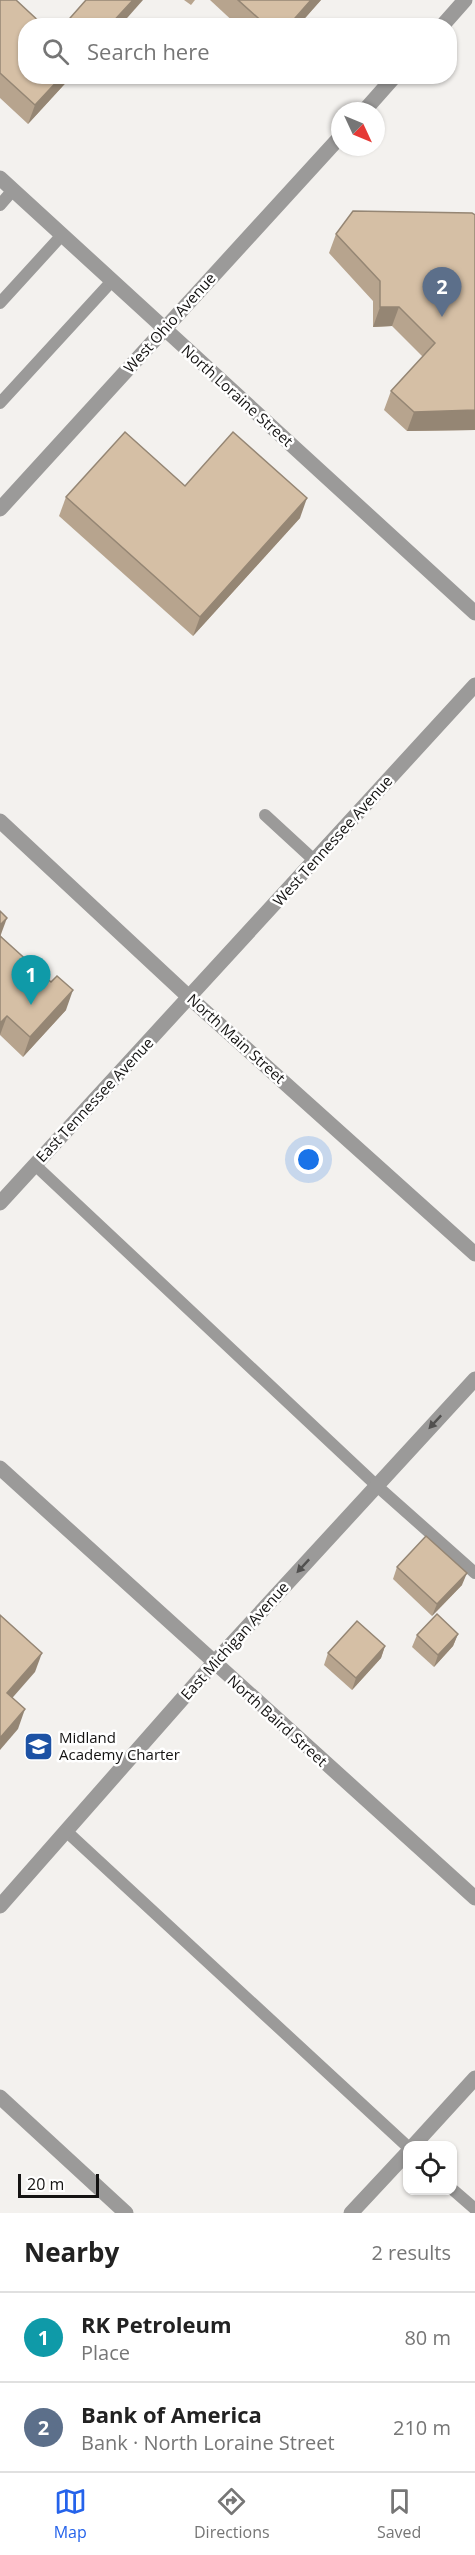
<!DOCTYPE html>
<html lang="en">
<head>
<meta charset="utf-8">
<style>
	body { margin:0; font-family:"Open Sans",sans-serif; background:#f6f6f6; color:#222 }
	.controls { position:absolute; right:18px; bottom:18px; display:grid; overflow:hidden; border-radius:12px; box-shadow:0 2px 4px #0004 }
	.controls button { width:54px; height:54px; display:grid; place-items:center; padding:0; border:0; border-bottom:2px solid #e0e0e0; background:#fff; color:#222; font:30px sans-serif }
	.compass { position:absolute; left:331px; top:102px; width:54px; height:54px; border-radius:50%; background:#fff; box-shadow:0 2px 4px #0004; rotate:134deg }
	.scale { position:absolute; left:18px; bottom:15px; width:81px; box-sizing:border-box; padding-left:6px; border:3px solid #141312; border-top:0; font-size:16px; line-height:21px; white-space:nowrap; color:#141312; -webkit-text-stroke:4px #fff; paint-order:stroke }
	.you { position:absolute; left:309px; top:1160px; width:21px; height:21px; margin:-15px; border:4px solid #fff; border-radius:50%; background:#1a73e8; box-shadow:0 0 0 9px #1a73e833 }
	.badge { display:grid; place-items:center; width:39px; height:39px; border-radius:50%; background:#2563eb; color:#fff; font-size:20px; font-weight:700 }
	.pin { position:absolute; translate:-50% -50px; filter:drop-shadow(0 2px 3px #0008) }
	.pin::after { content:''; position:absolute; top:32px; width:21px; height:18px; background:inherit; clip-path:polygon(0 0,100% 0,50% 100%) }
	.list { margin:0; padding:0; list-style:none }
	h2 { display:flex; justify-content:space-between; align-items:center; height:78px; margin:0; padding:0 24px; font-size:26px }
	h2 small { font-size:20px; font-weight:400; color:#767676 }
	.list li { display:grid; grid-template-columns:39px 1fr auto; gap:18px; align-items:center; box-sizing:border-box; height:90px; padding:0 24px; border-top:2px solid #e0e0e0 }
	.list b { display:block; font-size:22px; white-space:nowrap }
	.list p { margin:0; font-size:20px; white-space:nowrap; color:#767676 }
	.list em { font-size:20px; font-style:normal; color:#767676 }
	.icon { flex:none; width:33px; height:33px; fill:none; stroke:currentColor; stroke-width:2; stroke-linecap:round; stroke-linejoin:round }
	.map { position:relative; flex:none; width:475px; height:2213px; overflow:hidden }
	.search { position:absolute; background:#fff; box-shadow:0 2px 4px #0004; left:18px; right:18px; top:18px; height:66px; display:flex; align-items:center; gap:15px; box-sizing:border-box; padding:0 21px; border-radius:24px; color:#767676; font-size:22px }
	.sheet { height:258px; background:#fff }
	nav { display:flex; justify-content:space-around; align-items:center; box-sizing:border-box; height:84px; border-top:2px solid #e0e0e0; background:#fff; font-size:16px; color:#767676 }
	nav a { display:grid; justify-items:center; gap:3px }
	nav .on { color:#2563eb }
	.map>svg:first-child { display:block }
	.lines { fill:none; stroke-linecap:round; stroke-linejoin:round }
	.service { stroke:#9b9a99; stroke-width:12 }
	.minor { stroke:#9b9a99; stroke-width:15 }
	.tertiary { stroke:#9b9a99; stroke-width:15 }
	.wall { fill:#b7a48e }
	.shaded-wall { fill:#958674 }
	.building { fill:#d5bfa5; stroke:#958674; stroke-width:1.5 }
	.oneway { fill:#51504f }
	.labels { text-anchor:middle; stroke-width:5; stroke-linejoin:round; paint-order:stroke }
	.street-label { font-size:15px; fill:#141312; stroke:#fff }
	.poi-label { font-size:15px; fill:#141312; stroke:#fff; text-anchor:start }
</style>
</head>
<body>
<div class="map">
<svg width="475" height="2213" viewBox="0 0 475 2213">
	<rect width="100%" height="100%" fill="#f3f1ee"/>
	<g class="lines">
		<g class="service">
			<path d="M 0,205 L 13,190"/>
			<path d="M 0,303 L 62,235"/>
			<path d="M 0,403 L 112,281"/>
			<path d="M 265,815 L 315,861"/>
			<path d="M 35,1165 L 377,1486 L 475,1573"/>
			<path d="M 66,1831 L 408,2147"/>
			<path d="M 452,2189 L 475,2209"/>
		</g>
		<g class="minor">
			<path d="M 442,26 L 465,0"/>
			<path d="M 364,111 L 395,76"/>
			<path d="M 0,178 L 475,613"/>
			<path d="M 0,509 L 340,137"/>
			<path d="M 0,1203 L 475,685"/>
			<path d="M 0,1468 L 475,1898"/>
			<path d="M 0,2097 L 126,2213"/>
		</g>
		<g class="tertiary">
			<path d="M 0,821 L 190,998 L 475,1254"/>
			<path d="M 0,1906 L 213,1664 L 475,1379"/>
			<path d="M 413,2146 L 475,2078"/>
			<path d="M 351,2213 L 408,2152"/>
		</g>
	</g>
	<g class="wall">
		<path d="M 0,0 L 26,76 L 72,76 L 28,124 L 0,98 Z"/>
		<path d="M 184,0 L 195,0 L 191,5 Z"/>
		<path d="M 210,0 L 321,0 L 298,26 L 238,26 Z"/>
		<path d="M 472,213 L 475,430 L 407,431 L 384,410 L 391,391 L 423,357 L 392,326 L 373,327 L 373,301 L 329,253 L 336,234 Z"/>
		<path d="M 185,486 L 300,518 L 193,636 L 59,516 L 66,497 Z"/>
		<path d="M 0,911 L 1,936 L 66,1010 L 23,1057 L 0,1035 Z"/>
		<path d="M 397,1567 L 462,1585 L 432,1616 L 393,1579 Z"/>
		<path d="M 458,1634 L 453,1646 L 434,1667 L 412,1647 L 417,1635 Z"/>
		<path d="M 385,1646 L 381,1658 L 352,1690 L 324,1665 L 328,1653 Z"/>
	</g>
	<g class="shaded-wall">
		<path d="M 133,0 L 143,0 L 120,26 L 109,26 Z"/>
		<path d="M 311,0 L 321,0 L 298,26 L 288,26 Z"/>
		<path d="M 62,76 L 72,76 L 28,124 L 35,105 Z"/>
		<path d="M 380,307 L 399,307 L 392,326 L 373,327 Z"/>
		<path d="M 475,410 L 475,430 L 407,431 L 414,412 Z"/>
		<path d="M 307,498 L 300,518 L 193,636 L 200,617 Z"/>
		<path d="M 7,918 L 0,937 L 0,925 Z"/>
		<path d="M 73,990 L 66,1010 L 23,1057 L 30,1037 Z"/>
		<path d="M 7,1016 L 0,1035 L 0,1023 Z"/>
		<path d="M 467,1573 L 462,1585 L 432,1616 L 437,1604 Z"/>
		<path d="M 458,1634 L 453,1646 L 434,1667 L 438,1655 Z"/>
		<path d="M 385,1646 L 381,1658 L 352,1690 L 356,1678 Z"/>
		<path d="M 42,1653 L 35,1672 L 0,1712 L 7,1693 Z"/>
		<path d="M 25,1709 L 18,1729 L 0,1750 L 0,1738 Z"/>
	</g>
	<g class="building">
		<path d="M 0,0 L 16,0 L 44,26 L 26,26 L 26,76 L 62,76 L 35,105 L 0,73 Z"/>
		<path d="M 86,0 L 133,0 L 109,26 L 63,26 Z"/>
		<path d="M 238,0 L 311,0 L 288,26 L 267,26 Z"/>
		<path d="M 353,211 L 472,213 L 475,215 L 475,410 L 414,412 L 391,391 L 435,343 L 399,307 L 380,307 L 380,281 L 336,234 Z"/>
		<path d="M 125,432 L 185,486 L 233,432 L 307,498 L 200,617 L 66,497 Z"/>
		<path d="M 0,911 L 7,918 L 0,925 Z"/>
		<path d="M 0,936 L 51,982 L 57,976 L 73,990 L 30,1037 L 7,1016 L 0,1023 Z"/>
		<path d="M 426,1536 L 467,1573 L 437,1604 L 397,1567 Z"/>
		<path d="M 437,1614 L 458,1634 L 438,1655 L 417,1635 Z"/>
		<path d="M 0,1615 L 42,1653 L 7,1693 L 25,1709 L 0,1738 Z"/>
		<path d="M 357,1621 L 385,1646 L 356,1678 L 328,1653 Z"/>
	</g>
	<defs><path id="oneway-solid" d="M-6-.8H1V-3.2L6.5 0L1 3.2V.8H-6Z" transform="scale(1.5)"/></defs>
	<g class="oneway">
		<use href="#oneway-solid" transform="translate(435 1422) rotate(133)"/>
		<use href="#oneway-solid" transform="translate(303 1566) rotate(133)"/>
	</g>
	<defs>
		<symbol id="school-square" viewBox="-11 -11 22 22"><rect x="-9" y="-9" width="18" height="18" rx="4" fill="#1d52a4" stroke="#fff"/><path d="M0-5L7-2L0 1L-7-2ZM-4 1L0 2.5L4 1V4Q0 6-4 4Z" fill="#fff"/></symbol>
	</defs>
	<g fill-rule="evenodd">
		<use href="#school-square" x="22" y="1730" width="33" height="33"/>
	</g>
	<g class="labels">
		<g class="street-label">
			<text transform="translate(170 323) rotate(-48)" y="5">West Ohio Avenue</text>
			<text transform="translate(237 396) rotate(42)" y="5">North Loraine Street</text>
			<text transform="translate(333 841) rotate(-48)" y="5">West Tennessee Avenue</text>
			<text transform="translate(236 1039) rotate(42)" y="5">North Main Street</text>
			<text transform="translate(95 1100) rotate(-47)" y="5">East Tennessee Avenue</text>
			<text transform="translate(235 1641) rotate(-48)" y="5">East Michigan Avenue</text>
			<text transform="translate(277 1721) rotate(42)" y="5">North Baird Street</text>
		</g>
		<g class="poi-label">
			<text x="59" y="1743">Midland<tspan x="59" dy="17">Academy Charter</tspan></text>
		</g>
	</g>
</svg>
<div class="controls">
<button><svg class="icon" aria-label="locate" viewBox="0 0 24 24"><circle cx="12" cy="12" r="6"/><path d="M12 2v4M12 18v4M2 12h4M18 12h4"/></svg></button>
</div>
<svg class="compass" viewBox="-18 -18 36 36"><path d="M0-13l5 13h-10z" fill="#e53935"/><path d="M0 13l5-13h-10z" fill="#767676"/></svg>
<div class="scale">20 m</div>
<div class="you"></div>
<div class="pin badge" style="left:31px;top:1005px;background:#0f9aa8">1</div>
<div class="pin badge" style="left:442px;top:317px;background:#5c6f8a">2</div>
<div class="search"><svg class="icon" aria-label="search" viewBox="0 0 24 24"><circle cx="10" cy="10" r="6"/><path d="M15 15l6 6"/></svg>Search here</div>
</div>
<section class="sheet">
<h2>Nearby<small>2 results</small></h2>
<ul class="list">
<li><span class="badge" style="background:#0f9aa8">1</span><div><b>RK Petroleum</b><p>Place</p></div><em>80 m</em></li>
<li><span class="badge" style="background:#5c6f8a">2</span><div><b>Bank of America</b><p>Bank · North Loraine Street</p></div><em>210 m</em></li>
</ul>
</section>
<nav>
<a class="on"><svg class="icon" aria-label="map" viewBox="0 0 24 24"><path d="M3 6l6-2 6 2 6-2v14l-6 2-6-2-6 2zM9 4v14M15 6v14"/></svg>Map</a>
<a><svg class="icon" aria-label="directions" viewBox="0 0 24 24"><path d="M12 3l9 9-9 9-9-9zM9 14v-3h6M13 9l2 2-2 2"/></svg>Directions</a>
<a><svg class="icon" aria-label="saved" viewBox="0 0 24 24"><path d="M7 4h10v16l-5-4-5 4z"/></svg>Saved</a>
</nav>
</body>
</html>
